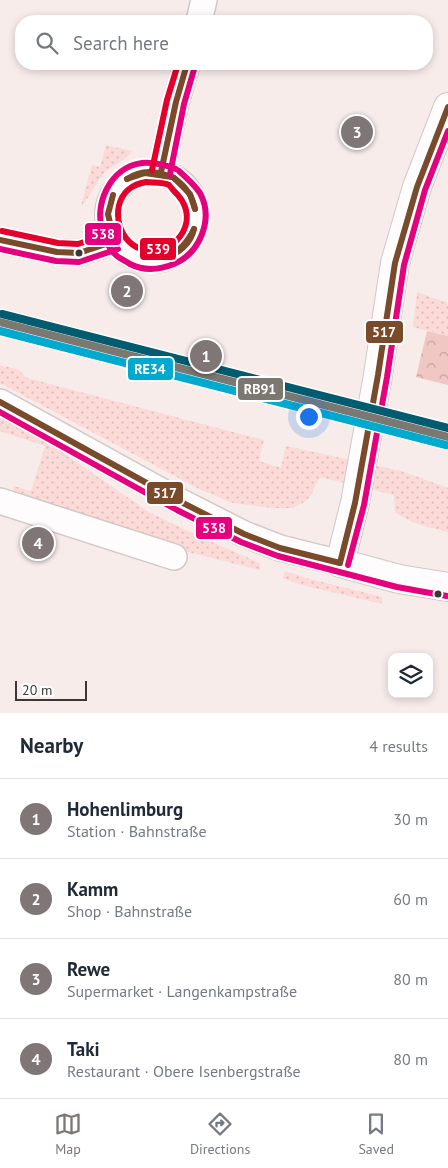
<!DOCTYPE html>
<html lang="en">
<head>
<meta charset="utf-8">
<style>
	body { margin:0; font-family:"PT Sans",sans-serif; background:#f2f2f3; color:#1f2937 }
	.controls { position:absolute; right:15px; bottom:15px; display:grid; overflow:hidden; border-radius:10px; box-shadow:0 2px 8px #0003 }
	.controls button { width:45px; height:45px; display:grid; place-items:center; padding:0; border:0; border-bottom:1px solid #e0e1e3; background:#fff; color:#1f2937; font:25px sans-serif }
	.scale { position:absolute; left:15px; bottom:12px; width:72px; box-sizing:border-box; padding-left:5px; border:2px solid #3e3635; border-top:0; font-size:14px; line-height:18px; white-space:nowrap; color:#3e3635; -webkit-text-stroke:4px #fff; paint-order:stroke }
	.you { position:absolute; left:308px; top:416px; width:18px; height:18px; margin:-12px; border:4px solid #fff; border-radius:50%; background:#1a73e8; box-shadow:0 0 0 8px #1a73e833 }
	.badge { display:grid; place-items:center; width:32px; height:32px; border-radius:50%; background:#7f7675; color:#fff; font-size:16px; font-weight:700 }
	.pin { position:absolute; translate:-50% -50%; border:2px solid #fff; box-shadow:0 1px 5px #0006 }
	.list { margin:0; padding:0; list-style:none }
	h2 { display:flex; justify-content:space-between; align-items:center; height:65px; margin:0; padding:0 20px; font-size:21px }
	h2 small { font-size:16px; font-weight:400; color:#747a83 }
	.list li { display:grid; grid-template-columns:32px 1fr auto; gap:15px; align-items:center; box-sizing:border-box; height:80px; padding:0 20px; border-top:1px solid #e0e1e3 }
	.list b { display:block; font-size:19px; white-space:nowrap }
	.list p { margin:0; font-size:16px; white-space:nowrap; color:#747a83 }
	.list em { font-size:16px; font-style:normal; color:#747a83 }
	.icon { flex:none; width:28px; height:28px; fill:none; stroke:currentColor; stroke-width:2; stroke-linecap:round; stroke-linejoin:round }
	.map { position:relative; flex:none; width:448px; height:713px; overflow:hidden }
	.search { position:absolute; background:#fff; box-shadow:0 2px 8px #0003; left:15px; right:15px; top:15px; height:55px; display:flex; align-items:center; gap:12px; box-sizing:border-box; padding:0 18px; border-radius:20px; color:#747a83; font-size:19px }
	.sheet { height:385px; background:#fff }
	nav { display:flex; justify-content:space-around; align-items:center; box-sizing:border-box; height:70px; border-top:1px solid #e0e1e3; background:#fff; font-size:14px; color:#747a83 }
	nav a { display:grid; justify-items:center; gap:2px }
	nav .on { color:#7f7675 }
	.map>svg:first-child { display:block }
	.grass { fill:url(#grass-dots) }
	.forest { fill:url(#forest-crowns) }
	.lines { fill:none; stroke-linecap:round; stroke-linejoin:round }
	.street-casing { stroke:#d1c8c7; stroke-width:28 }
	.secondary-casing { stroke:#d1c8c7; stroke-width:30 }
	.street { stroke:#fefcfc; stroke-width:25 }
	.secondary { stroke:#fefcfc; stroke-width:28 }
	.bus-1-casing { stroke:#fff; stroke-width:10 }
	.bus-2-casing { stroke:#fff; stroke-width:10 }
	.bus-3-casing { stroke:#fff; stroke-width:10 }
	.bus-1 { stroke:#7a4b2a; stroke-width:6 }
	.bus-2 { stroke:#e5007d; stroke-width:6 }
	.bus-3 { stroke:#e4002b; stroke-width:6 }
	.rail-1-casing { stroke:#fff; stroke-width:11 }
	.rail-2-casing { stroke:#fff; stroke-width:11 }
	.rail-3-casing { stroke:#fff; stroke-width:11 }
	.rail-1 { stroke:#7b7872; stroke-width:8 }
	.rail-2 { stroke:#00a9ce; stroke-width:8 }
	.rail-3 { stroke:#005c6e; stroke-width:8 }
	.bus-dot { fill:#3e3635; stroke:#fff; stroke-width:2 }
	.line-badge { stroke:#fff; stroke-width:2 }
	.badge-label { font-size:14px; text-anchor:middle; font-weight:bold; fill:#fff }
</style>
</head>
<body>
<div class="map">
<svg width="448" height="713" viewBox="0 0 448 713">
	<defs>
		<pattern id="grass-dots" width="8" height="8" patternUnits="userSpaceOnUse" patternTransform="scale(1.25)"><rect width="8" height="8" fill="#fbdad8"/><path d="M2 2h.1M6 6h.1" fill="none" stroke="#d8bcba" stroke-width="1.8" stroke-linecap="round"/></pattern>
		<pattern id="forest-crowns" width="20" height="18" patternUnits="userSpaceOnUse" patternTransform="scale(1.25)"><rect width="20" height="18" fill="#f1c7c4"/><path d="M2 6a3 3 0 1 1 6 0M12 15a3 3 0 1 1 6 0" fill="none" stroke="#c5a2a0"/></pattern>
	</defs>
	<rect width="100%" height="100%" fill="#f8eceb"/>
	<g class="grass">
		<path d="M 106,145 L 132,151 C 126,161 112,165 104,173 C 95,183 91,196 81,206 L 92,165 L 100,167 Z"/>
		<path d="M 417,292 L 448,303 L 448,336 L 413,327 Z"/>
		<path d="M 0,365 L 19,370 L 27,378 L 264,440 L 259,461 L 281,468 L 286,446 L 401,471 L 448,488 L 448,532 C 431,527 409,524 395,512 L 394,495 L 320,477 L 311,495 L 306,501 L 293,508 L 272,508 L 233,503 L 199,489 L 0,383 Z"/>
		<path d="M 0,417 L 47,442 L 149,512 L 194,534 L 260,563 L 260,570 L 176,549 L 11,496 L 14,486 L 31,491 L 45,446 L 0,431 Z"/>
		<path d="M 285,571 L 306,578 L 382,597 L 382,604 L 302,585 L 283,578 Z"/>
	</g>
	<path class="forest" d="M 427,331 L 448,336 L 448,385 L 416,377 Z"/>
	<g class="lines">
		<defs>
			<g id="street">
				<path d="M 199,21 L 204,0"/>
				<circle cx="152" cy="216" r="44"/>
				<path d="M 161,172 L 176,102 L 187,64"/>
				<path d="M 0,240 L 57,252 L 79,253 L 115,241"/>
				<path d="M 0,402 L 181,502 L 244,534 L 280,548 L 340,563"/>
				<path d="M 0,501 L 174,557"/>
			</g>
			<path id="secondary" d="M 448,107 L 417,187 L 395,263 L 378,375 L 355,503 L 340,563 L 399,579 L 448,587"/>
		</defs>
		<use href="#street" class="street-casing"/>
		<use href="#secondary" class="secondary-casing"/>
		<use href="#street" class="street"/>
		<use href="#secondary" class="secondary"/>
		<defs>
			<g id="bus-1">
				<path d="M 161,172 L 176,102 L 187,64"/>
				<path d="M 174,178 C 186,187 192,195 195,209"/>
				<path d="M 174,178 L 190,194 L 195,209"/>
				<path d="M 127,179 C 142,169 156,171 172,177"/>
				<path d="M 127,179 L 145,173 L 172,177"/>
				<path d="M 112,232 L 108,214 L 113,195"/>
				<path d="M 0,240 L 57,252 L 79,253 L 115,241"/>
				<path d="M 164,258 C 179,252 187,243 194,229"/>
				<path d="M 164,258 C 178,254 191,244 194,229"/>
				<path d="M 0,402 L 181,502 L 244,534 L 280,548 L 340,563"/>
				<path d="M 340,563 L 355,503 L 378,375 L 395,263 L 417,187 L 448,107"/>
			</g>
			<g id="bus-2">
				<path d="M 176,169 C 165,165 154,162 142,163 C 110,167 93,205 103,233 C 105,241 111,251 117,256 C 120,259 126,261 130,264 C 144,271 159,270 174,264 C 200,253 214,219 200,193 C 194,184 187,178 179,171"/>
				<path d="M 170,174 L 184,104 L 195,66"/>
				<path d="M 0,249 L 56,261 L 79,262 L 118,249"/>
				<path d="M 0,412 L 177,510 L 241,542 L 278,556 L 397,587 L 447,596"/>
				<path d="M 348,565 L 364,505 L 387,377 L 404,265 L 425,190 L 448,131"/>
			</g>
			<g id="bus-3">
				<path d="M 152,170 L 167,100 L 178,64"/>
				<path d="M 146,182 C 153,183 163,182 169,185 C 171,187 172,189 174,191 C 186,202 191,217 183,232 C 177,242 168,249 156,249 C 151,250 145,251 141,249 C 116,241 109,201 132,187 C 136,184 142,183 146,182 Z"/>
				<path d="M 2,231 L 58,243 L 78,244 L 112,233"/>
			</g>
		</defs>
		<use href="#bus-1" class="bus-1-casing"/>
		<use href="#bus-2" class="bus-2-casing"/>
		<use href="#bus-3" class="bus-3-casing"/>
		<use href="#bus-1" class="bus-1"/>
		<use href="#bus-2" class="bus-2"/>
		<use href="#bus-3" class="bus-3"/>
		<defs>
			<path id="rail-1" d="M 0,322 L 448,437"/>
			<path id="rail-2" d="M 0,331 L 446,445"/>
			<path id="rail-3" d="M 2,314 L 448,428"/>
		</defs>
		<use href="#rail-1" class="rail-1-casing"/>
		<use href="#rail-2" class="rail-2-casing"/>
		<use href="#rail-3" class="rail-3-casing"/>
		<use href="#rail-1" class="rail-1"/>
		<use href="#rail-2" class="rail-2"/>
		<use href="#rail-3" class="rail-3"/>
	</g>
	<g class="bus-dot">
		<circle cx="79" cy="253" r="4.5"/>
		<circle cx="438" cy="594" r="4.5"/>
	</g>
	<g class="line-badge">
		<rect x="84" y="222" width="38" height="24" rx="5" fill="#e5007d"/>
		<rect x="139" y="237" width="38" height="24" rx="5" fill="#e4002b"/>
		<rect x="365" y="320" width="39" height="24" rx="5" fill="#7a4b2a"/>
		<rect x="127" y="357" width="47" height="24" rx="5" fill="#00a9ce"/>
		<rect x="237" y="377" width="47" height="24" rx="5" fill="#7b7872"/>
		<rect x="146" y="481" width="38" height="24" rx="5" fill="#7a4b2a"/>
		<rect x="195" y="516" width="38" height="24" rx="5" fill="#e5007d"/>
	</g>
	<g class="badge-label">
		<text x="103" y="239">538</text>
		<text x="158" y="254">539</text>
		<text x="384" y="337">517</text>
		<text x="150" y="374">RE34</text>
		<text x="260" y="394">RB91</text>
		<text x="165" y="498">517</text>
		<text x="214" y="533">538</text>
	</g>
</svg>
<div class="controls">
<button><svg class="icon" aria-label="layers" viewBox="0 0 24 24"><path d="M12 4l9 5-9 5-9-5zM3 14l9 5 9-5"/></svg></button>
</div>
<div class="scale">20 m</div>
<div class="you"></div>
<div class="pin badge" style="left:206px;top:356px">1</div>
<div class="pin badge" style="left:127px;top:291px">2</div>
<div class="pin badge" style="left:357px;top:132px">3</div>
<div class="pin badge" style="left:38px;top:543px">4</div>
<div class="search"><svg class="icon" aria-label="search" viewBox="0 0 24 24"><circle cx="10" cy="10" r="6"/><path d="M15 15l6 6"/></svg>Search here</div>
</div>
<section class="sheet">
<h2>Nearby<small>4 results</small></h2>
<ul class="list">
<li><span class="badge">1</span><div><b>Hohenlimburg</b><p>Station · Bahnstraße</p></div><em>30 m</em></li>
<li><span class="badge">2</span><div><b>Kamm</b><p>Shop · Bahnstraße</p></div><em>60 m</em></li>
<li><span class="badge">3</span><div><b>Rewe</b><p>Supermarket · Langenkampstraße</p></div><em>80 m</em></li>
<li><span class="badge">4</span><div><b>Taki</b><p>Restaurant · Obere Isenbergstraße</p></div><em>80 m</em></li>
</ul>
</section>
<nav>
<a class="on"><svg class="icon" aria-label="map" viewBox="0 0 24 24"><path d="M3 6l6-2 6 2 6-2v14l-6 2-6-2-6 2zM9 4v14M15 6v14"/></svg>Map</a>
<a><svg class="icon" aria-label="directions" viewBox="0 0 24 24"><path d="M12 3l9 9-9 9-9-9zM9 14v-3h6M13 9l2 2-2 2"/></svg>Directions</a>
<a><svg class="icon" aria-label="saved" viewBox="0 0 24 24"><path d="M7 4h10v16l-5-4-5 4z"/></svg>Saved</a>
</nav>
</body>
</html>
